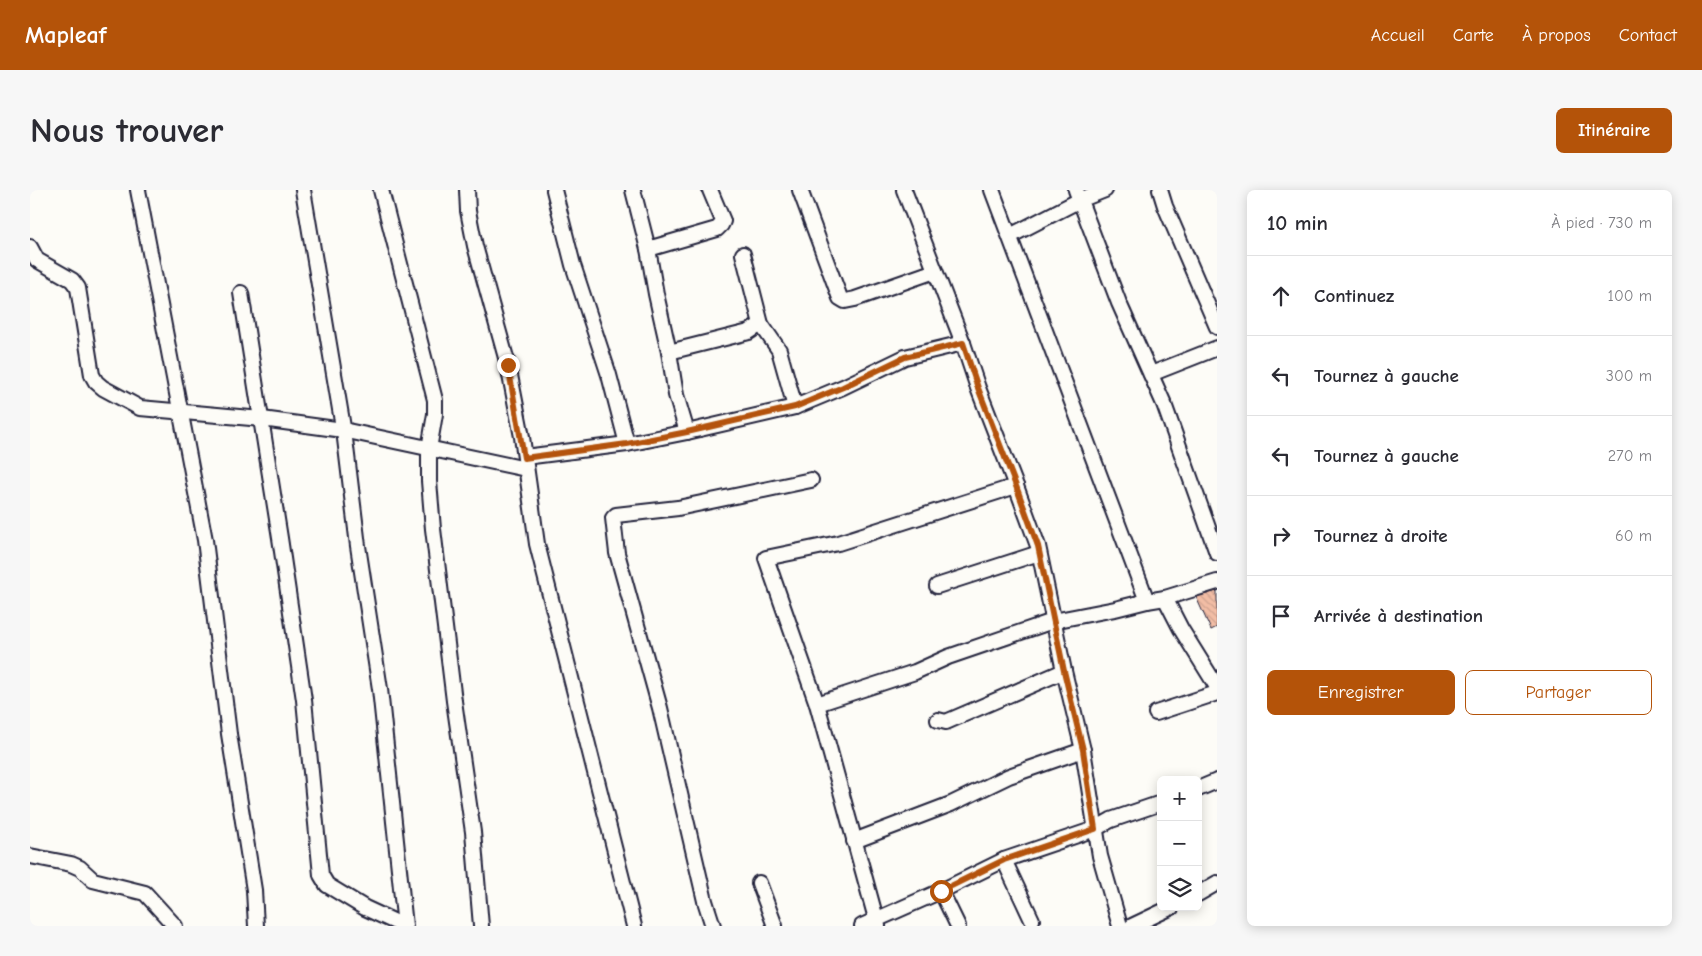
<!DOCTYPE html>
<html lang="fr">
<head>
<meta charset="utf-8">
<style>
	body { margin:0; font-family:"Comic Neue",sans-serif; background:#f7f7f7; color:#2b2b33 }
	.controls { position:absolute; right:15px; bottom:15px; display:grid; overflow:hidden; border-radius:8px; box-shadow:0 2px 12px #0003 }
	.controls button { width:45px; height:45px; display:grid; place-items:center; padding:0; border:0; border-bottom:1px solid #e1e1e2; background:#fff; color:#2b2b33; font:25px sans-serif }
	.stop { position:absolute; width:15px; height:15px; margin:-11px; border:4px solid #b45309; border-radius:50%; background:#fff }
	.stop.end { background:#b45309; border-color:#fff; box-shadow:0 1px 5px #0008 }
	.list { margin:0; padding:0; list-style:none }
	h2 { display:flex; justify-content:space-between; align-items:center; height:65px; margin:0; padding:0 20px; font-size:21px }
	h2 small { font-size:16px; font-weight:400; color:#7c7c81 }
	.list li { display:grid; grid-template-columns:32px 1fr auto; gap:15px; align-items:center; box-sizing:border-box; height:80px; padding:0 20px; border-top:1px solid #e1e1e2 }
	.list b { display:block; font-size:19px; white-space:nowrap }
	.list em { font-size:16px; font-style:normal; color:#7c7c81 }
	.actions { display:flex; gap:10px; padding:15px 20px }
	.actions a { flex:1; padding:11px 0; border:1px solid #b45309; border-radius:8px; text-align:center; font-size:18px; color:#b45309 }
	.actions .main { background:#b45309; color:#fff }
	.icon { flex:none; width:28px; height:28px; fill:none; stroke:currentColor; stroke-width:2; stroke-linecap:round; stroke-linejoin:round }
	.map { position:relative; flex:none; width:1187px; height:736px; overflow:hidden; border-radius:8px }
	header { display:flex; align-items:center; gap:30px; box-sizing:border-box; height:70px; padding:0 25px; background:#b45309; color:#fff }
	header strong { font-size:24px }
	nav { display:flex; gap:28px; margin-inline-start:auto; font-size:18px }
	.intro { display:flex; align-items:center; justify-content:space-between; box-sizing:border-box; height:120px; padding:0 30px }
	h1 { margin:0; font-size:35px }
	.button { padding:12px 22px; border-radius:8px; background:#b45309; color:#fff; font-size:18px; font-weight:700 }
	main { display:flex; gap:30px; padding:0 30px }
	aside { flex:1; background:#fff; border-radius:8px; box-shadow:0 2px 12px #0003 }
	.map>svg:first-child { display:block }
	.building { fill:url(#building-back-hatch); stroke:#22223b }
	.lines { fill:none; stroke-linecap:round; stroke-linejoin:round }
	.street-casing { stroke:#22223b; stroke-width:18 }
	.street { stroke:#fdfcf7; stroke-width:14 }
	.route { stroke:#b45309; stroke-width:6 }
</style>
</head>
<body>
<header>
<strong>Mapleaf</strong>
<nav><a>Accueil</a><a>Carte</a><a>À propos</a><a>Contact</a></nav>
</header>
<div class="intro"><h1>Nous trouver</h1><a class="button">Itinéraire</a></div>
<main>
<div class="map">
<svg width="1187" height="736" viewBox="0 0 1187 736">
	<defs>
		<pattern id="building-back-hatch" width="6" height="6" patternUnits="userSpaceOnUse" patternTransform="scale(1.25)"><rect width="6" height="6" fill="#f2bda5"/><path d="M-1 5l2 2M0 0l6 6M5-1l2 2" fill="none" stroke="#cfa28f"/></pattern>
	</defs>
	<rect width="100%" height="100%" fill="#fdfcf7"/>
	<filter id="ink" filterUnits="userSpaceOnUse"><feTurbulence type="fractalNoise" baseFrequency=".02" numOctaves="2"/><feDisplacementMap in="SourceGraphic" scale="10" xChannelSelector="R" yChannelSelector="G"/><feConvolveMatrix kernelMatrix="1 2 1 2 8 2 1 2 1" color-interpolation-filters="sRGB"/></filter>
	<g filter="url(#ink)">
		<path class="building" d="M 1187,401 L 1187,437 L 1181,440 L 1166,407 Z"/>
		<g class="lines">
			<defs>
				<g id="street">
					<path d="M 108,0 L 175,350 L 199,544 L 224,700 L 226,736"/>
					<path d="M 273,0 L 315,249 L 328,356 L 350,499 L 375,736"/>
					<path d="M 351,0 L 405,210 L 405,224 L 399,259 L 399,291 L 403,339 L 424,511 L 443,642 L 451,736"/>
					<path d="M 437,0 L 438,21 L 445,56 L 478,175 L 492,247 L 507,354 L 604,736"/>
					<path d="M 524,0 L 543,75 L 579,185 L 597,254"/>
					<path d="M 603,0 L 618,59 L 626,104 L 639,162 L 646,205 L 657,242"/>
					<path d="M 770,0 L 810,108 L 815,111 L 825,109 L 905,81"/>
					<path d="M 874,0 L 933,153 L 948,198 L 986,296 L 1008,356 L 1034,481 L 1053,560 L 1070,666 L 1090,736"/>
					<path d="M 962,0 L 1117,411"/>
					<path d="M 1046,0 L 1089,113 L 1134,214 L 1187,363"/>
					<path d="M 1130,0 L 1135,16 L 1187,137"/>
					<path d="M 980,46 L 1050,10 L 1075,0"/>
					<path d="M 0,57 L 7,70 L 42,90 L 48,98 L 62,185 L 66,192 L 73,198 L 110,218 L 232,229 L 313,240 L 496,279"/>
					<path d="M 618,59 L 687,39 L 691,35 L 693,31 L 680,0"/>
					<path d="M 713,64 L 731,134 L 749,160 L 765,217"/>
					<path d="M 211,103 L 250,348 L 274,510 L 291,685 L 297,695 L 335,718 L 374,736"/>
					<path d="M 639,162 L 719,142 L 731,134"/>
					<path d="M 1121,184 L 1187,158"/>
					<path d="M 495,267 L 597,254 L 657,242 L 765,217 L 813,197 L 875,167 L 933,153"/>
					<path d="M 907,396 L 1009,363"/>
					<path d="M 1135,408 L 1151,439 L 1187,497"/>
					<path d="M 787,514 L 885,482 L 918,467 L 1023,431 L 1085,419 L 1117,411 L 1135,408 L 1187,392"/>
					<path d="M 1126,523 L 1187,503"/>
					<path d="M 908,530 L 916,532 L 1034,481"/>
					<path d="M 1168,599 L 1187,591"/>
					<path d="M 824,651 L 921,614 L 979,586 L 1053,560"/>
					<path d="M 0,666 L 41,674 L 50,678 L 63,690 L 115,703 L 145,736"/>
					<path d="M 974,670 L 1002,730"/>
					<path d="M 729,693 L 745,736"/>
					<path d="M 911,701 L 928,736"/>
					<path d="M 1168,704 L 1187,693"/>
					<path d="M 683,736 L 675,711 L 630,518 L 587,363 L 583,328 L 586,325 L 648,318 L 781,290"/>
					<path d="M 832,736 L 911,701 L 974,670 L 1065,639 L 1081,630 L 1131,613"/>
					<path d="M 848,736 L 787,514 L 736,368 L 808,353 L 986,296"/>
					<path d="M 1102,736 L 1142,717"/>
				</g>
			</defs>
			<use href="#street" class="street-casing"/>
			<use href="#street" class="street"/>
		</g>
	</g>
	<g class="lines" filter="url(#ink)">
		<path class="route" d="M 478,175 L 494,268 L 597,254 L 657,242 L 765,217 L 813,197 L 875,167 L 933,153 L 948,198 L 986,296 L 1008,356 L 1034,481 L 1053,560 L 1065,639 L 974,670 L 911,701"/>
	</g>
</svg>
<div class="controls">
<button>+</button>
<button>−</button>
<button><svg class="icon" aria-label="layers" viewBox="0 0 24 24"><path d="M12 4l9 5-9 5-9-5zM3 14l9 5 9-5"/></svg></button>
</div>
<div class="stop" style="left:911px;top:701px"></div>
<div class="stop end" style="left:478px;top:175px"></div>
</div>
<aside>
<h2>10 min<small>À pied · 730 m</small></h2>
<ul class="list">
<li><svg class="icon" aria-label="ahead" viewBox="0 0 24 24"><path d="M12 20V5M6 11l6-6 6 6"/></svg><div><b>Continuez</b></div><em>100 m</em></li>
<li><svg class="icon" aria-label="left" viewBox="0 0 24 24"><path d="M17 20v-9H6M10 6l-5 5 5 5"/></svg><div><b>Tournez à gauche</b></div><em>300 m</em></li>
<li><svg class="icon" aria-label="left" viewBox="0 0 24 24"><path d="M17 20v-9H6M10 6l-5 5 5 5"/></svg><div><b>Tournez à gauche</b></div><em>270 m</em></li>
<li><svg class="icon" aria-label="right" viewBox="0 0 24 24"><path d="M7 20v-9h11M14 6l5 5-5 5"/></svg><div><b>Tournez à droite</b></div><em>60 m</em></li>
<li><svg class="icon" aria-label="arrive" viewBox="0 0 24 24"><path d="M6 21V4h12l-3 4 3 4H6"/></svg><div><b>Arrivée à destination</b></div></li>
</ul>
<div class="actions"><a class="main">Enregistrer</a><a>Partager</a></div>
</aside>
</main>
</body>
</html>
